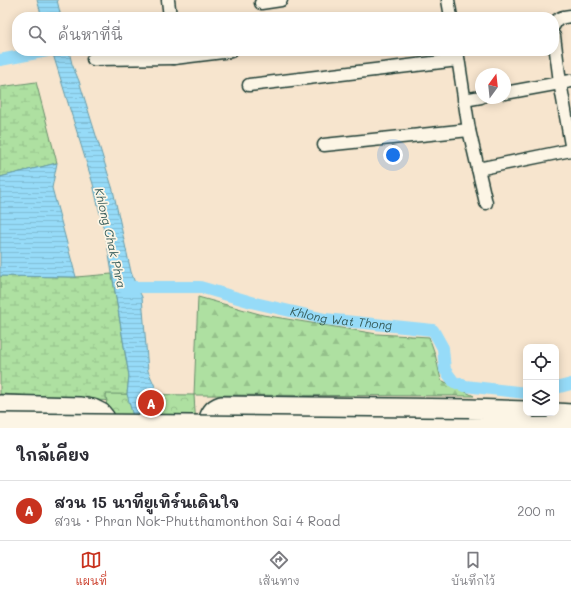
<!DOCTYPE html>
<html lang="th">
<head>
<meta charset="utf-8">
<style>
	body { margin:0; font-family:Mali,"Playpen Sans Thai",sans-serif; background:#f7f7f7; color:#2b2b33 }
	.controls { position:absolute; right:12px; bottom:12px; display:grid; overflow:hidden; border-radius:8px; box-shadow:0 2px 10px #0003 }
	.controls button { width:36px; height:36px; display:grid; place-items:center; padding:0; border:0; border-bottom:1px solid #e1e1e2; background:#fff; color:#2b2b33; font:20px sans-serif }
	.compass { position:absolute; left:475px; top:68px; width:36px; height:36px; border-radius:50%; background:#fff; box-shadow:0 2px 10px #0003; rotate:15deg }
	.you { position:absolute; left:393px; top:155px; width:14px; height:14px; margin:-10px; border:3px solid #fff; border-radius:50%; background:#1a73e8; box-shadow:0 0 0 6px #1a73e833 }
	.badge { display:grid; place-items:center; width:26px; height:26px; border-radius:50%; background:#c8321e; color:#fff; font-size:13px; font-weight:700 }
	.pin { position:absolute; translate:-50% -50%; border:2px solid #fff; box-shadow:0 1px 4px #0006 }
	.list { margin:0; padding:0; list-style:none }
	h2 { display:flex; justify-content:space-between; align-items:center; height:52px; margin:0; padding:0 16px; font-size:17px }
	h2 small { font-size:13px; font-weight:400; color:#7c7c81 }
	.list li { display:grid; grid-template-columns:26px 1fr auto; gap:12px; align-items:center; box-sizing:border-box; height:60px; padding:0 16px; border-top:1px solid #e1e1e2 }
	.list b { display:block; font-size:15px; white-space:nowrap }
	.list p { margin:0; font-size:13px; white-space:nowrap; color:#7c7c81 }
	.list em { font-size:13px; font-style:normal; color:#7c7c81 }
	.icon { flex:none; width:22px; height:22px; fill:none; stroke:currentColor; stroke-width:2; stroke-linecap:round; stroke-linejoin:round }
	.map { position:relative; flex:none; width:571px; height:428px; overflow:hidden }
	.search { position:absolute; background:#fff; box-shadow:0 2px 10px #0003; left:12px; right:12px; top:12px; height:44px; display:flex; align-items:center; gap:10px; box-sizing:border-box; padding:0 14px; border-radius:16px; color:#7c7c81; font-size:15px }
	.sheet { height:112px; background:#fff }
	nav { display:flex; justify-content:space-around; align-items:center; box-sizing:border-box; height:56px; border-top:1px solid #e1e1e2; background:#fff; font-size:11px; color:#7c7c81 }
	nav a { display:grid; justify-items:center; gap:2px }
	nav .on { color:#c8321e }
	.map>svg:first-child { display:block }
	.forest { fill:url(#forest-firs); stroke:#668e6a }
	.wetland { fill:url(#wetland-marsh); stroke:#668e6a }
	.park { fill:url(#park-crowns); stroke:#668e6a }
	.water { fill:url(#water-rules); stroke:#669caa }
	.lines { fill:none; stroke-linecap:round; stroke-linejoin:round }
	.canal { stroke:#96dbf8; stroke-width:12 }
	.street-casing { stroke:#1f3d34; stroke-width:15 }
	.primary-casing { stroke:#1f3d34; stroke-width:22 }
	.street { stroke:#fcf5e5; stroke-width:12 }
	.primary { stroke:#fcf5e5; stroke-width:19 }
	.primary-bridge-casing { stroke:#1f3d34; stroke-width:22; stroke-linecap:butt }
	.primary-bridge { stroke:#fcf5e5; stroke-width:19 }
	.labels { text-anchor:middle; stroke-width:3.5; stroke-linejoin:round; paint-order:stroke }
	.water-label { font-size:12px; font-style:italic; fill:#375d5b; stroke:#fcf5e5 }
</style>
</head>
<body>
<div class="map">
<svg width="571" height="428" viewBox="0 0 571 428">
	<defs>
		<pattern id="forest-firs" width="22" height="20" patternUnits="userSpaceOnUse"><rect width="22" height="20" fill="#aee0a1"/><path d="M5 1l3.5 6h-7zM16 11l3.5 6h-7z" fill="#95c18b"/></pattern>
		<pattern id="wetland-marsh" width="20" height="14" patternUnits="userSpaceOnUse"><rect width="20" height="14" fill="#aee0a1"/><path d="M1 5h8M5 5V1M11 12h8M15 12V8" fill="none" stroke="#95c18b"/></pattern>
		<pattern id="park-crowns" width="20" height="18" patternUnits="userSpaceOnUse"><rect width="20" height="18" fill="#aee0a1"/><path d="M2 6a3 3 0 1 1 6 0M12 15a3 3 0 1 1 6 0" fill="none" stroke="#95c18b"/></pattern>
		<pattern id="water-rules" width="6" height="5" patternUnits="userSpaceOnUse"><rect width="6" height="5" fill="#96dbf8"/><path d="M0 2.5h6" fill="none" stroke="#81bdd5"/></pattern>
	</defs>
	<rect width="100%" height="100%" fill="#f7e5ce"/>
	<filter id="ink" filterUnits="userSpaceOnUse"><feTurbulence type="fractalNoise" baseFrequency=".025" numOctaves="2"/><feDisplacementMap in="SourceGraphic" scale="8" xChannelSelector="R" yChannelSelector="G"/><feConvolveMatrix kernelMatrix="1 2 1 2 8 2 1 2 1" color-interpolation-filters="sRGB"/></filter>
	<g filter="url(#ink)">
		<path class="forest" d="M 198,297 L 263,315 L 377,334 L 429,337 L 435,354 L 441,380 L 474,396 L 194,395 Z"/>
		<g class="wetland">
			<path d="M 36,82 L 57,163 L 0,177 L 0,87 Z"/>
			<path d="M 112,274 L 129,376 L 127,394 L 129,402 L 0,394 L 0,276 L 76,277 Z"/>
		</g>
		<path class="park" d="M 106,394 L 194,395 L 196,428 L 107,414 Z"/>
		<g class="water">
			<path d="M 37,0 L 57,0 L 61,17 L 42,17 Z"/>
			<path d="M 52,51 L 69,51 L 72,64 L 79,81 L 113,190 L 131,272 L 135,283 L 142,297 L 148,371 L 158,393 L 155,400 L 162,428 L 136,428 L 127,394 L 129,376 L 107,243 L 93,184 Z"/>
			<path d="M 57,163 L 52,188 L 76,277 L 0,276 L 0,177 Z"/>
		</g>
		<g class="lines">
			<g class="canal">
				<path d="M 0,60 L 47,51"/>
				<path id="s1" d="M 122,287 L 200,287 L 255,303 L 325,319 L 433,330 L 443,348 L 445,370 L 454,382 L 465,386 L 526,393"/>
				<path d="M 556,388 L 571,384"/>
			</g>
			<defs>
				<g id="street">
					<path d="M 168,0 L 170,17"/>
					<path d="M 448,0 L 451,17"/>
					<path d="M 261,3 L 281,0"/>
					<path d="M 554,25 C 557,17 564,17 571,16"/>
					<path d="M 554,36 L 560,82 L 571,145"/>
					<path d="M 457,51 L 469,130 L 486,203"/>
					<path d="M 174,58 L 231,51"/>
					<path d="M 93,59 L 174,58 L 173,51"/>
					<path d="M 249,85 L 458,60"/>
					<path d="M 505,93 L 571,81"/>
					<path d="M 464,100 L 481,97"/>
					<path d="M 324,145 L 469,130"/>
					<path d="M 478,169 L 571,150"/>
				</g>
				<g id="primary">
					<path d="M 0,405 L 80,407 L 93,409 L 101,413 L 105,418 L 106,428"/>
					<path d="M 556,413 L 571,414"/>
					<path d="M 207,428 C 208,418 211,409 221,406 L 469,409 L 526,411"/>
					<path d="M 469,428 L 571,427"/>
				</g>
			</defs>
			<use href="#street" class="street-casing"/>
			<use href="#primary" class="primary-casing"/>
			<use href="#street" class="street"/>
			<use href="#primary" class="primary"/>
			<defs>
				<path id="primary-bridge" d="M 0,423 L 469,428"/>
			</defs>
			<use href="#primary-bridge" class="primary-bridge-casing"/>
			<use href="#primary-bridge" class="primary-bridge"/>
		</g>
	</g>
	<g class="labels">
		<g class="water-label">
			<text transform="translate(110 238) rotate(77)" y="4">Khlong Chak Phra</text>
			<text dy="4" stroke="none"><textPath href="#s1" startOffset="223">Khlong Wat Thong</textPath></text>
		</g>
	</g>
</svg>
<div class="controls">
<button><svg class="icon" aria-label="locate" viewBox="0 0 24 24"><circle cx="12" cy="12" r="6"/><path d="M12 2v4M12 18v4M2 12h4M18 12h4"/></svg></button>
<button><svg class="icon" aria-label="layers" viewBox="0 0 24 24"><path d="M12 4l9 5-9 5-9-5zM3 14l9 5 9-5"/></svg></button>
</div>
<svg class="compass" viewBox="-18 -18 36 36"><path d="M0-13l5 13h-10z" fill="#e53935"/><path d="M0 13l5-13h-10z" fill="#7c7c81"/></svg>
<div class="you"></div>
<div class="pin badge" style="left:151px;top:403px">A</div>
<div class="search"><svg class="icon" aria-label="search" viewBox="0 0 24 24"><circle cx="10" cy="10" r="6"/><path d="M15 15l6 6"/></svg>ค้นหาที่นี่</div>
</div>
<section class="sheet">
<h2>ใกล้เคียง<small></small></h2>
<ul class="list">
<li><span class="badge">A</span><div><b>สวน 15 นาทียูเทิร์นเดินใจ</b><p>สวน · Phran Nok-Phutthamonthon Sai 4 Road</p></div><em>200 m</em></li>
</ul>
</section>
<nav>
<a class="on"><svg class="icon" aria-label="map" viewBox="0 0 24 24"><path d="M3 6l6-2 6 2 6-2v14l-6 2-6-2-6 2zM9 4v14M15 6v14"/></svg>แผนที่</a>
<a><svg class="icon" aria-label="directions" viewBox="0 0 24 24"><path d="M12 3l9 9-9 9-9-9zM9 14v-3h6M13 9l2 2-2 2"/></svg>เส้นทาง</a>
<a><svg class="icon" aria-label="saved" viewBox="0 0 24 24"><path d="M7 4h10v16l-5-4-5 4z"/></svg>บันทึกไว้</a>
</nav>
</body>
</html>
